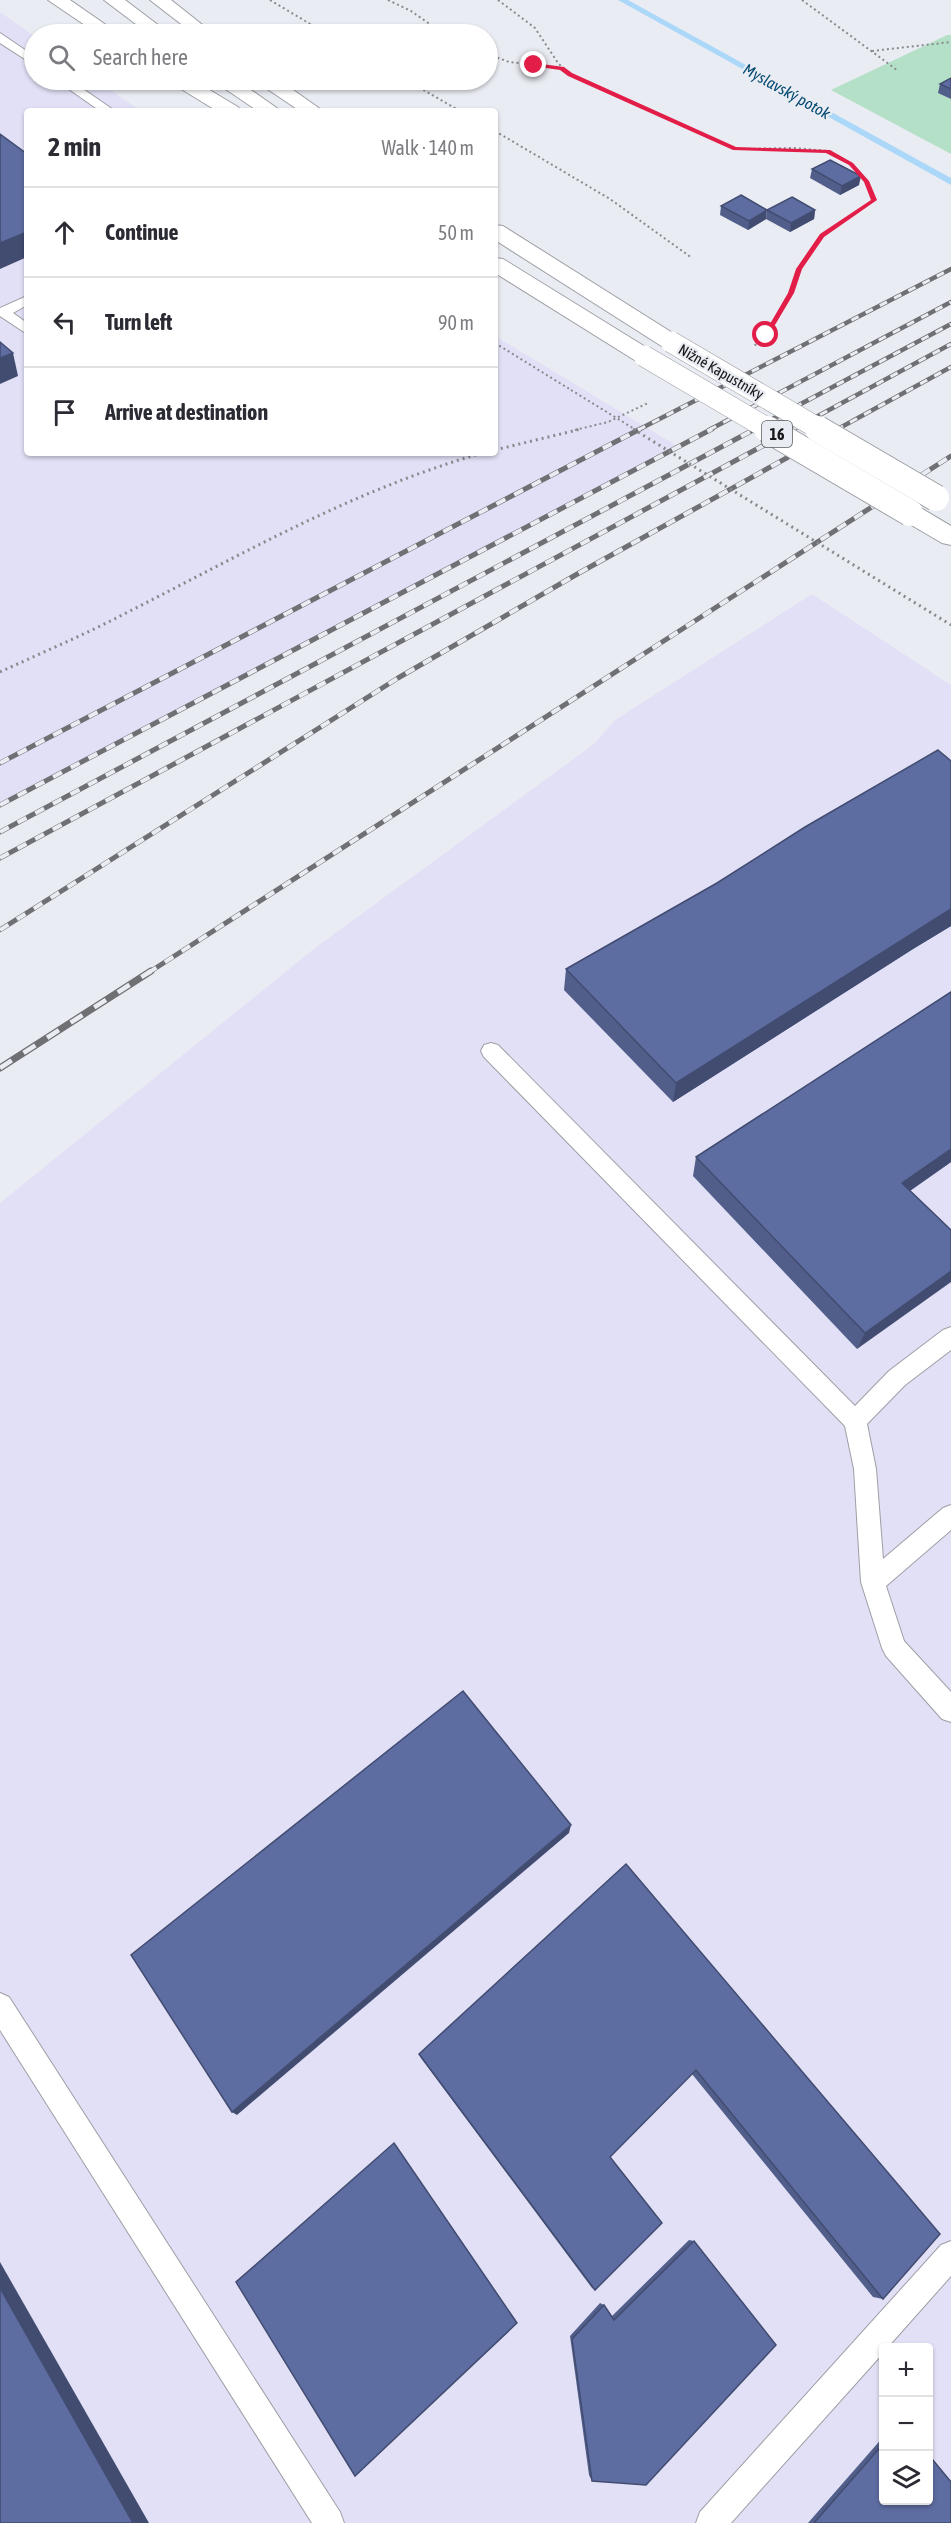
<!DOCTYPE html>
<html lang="en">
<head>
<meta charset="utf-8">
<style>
	body { margin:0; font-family:"Asap Condensed",sans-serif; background:#f7f7f7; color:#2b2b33 }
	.controls { position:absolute; right:18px; bottom:18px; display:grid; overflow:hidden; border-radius:6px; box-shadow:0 2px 4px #0004 }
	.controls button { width:54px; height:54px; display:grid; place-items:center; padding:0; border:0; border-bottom:2px solid #e1e1e2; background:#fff; color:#2b2b33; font:30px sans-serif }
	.stop { position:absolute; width:18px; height:18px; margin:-14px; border:4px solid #e11d48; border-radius:50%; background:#fff }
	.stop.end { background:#e11d48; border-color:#fff; box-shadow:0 2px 6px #0008 }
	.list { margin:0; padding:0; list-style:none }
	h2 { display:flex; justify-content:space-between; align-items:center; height:78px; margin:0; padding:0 24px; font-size:26px }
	h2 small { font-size:20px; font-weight:400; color:#7c7c81 }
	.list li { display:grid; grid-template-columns:39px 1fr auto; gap:18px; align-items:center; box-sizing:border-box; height:90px; padding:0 24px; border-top:2px solid #e1e1e2 }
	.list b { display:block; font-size:22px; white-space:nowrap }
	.list em { font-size:20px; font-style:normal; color:#7c7c81 }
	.icon { flex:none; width:33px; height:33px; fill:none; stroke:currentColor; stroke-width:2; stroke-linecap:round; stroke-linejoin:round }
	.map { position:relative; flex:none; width:951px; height:2523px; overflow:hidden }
	.search { position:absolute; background:#fff; box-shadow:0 2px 4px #0004; left:24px; top:24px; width:474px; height:66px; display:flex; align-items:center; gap:15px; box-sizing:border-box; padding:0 21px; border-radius:33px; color:#7c7c81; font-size:22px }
	.panel { position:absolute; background:#fff; box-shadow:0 2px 4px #0004; left:24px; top:108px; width:474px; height:348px; border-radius:6px }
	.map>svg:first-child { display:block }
	.industrial { fill:#e2e0f6; fill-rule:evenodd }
	.green { fill:#b4e0c7 }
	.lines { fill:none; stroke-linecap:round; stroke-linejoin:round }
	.stream { fill:#abd7f9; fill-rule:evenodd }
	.service-casing { stroke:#9d9fa5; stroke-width:2 }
	.trunk-casing { stroke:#9d9fa5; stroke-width:2 }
	.path-far1 { stroke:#888a8e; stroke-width:2; stroke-dasharray:2 3; stroke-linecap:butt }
	.path { stroke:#888a8e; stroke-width:3; stroke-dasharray:2 4; stroke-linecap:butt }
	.service { fill:#fff; fill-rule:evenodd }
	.trunk { fill:#fff; fill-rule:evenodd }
	.rail-far2-casing { stroke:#6f7074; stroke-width:4.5 }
	.rail-far1-casing { stroke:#6f7074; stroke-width:5 }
	.rail-casing { stroke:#6f7074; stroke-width:7 }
	.rail-far2 { stroke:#eaecf3; stroke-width:3; stroke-dasharray:8; stroke-linecap:butt }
	.rail-far1 { stroke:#eaecf3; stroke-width:4; stroke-dasharray:10; stroke-linecap:butt }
	.rail { stroke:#eaecf3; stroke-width:4.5; stroke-dasharray:14; stroke-linecap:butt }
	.trunk-bridge-far1-casing { stroke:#9d9fa5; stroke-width:22; stroke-linecap:butt }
	.trunk-bridge-casing { stroke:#9d9fa5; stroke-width:28; stroke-linecap:butt }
	.path-bridge-far1 { stroke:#888a8e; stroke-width:2; stroke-dasharray:2 3; stroke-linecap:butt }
	.path-bridge { stroke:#888a8e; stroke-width:3; stroke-dasharray:2 4; stroke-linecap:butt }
	.trunk-bridge-far1 { stroke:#fff; stroke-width:21 }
	.trunk-bridge { stroke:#fff; stroke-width:26 }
	.wall { fill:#515e8a }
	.shaded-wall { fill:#424c71 }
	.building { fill:#5e6da1; stroke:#424c71; stroke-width:1.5 }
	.route { fill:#e11d48 }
	.labels { text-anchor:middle; stroke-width:4.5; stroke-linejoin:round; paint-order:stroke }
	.far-street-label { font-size:15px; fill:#17181a; stroke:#eaecf3 }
	.far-water-label { font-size:16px; font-style:italic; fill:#034971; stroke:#eaecf3 }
	.shield { fill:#eaecf3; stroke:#56585b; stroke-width:1.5 }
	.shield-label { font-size:16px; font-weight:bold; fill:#17181a }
</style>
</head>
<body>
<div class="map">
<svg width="951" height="2523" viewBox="0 0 951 2523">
	<rect width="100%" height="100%" fill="#eaecf3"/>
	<g class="industrial">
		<path d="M 0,12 L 34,36 L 34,80 L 96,80 L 141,111 L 27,111 L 27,453 L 495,453 L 495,336 L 679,447 L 0,805 Z"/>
		<path d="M 812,594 L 951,685 L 951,2523 L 0,2523 L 0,1203 L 315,948 L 594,744 L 615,720 ZM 884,2348 L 928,2348 L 928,2500 L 884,2500 Z"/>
	</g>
	<path class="green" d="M 947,35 L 951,35 L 951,154 L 831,90 Z"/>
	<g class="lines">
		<path class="stream" d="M 618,0 L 628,0 L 951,178 L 951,185 Z"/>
		<defs>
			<g id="service">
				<path d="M 0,33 L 34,56 L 34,65 L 0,43 Z"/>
				<path d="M 56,80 L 70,80 L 115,111 L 100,111 Z"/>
				<path d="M 27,296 L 27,305 L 13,313 L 27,323 L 27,334 L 0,316 L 0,308 Z"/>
				<path d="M 491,1043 L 498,1045 L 855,1406 L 889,1371 L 943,1330 L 951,1327 L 951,1350 L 905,1385 L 867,1424 L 876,1469 L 883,1559 L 943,1508 L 951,1505 L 951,1530 L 886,1586 L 904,1641 L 951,1692 L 951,1722 L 942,1719 L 886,1656 L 882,1648 L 861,1582 L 854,1469 L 845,1426 L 484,1057 L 481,1051 L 484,1045 Z"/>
				<path d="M 0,1993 L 9,1997 L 340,2512 L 344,2523 L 312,2523 L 0,2030 Z"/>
				<path d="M 951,2241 L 951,2276 L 887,2348 L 884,2348 L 884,2352 L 731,2523 L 696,2523 L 700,2512 L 941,2245 Z"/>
			</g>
			<g id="trunk">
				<path d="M 48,0 L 70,0 L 119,34 L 98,34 Z"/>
				<path d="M 104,0 L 125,0 L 170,34 L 149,34 Z"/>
				<path d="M 150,0 L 171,0 L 214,34 L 194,34 Z"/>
				<path d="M 170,80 L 193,80 L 238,107 L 241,111 L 217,111 L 173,84 Z"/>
				<path d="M 216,80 L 237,80 L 281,111 L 258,111 L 218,84 Z"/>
				<path d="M 258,80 L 279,80 L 323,111 L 300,111 L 260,84 Z"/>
				<path d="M 495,225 L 503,226 L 679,337 L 682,342 L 679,347 L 671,349 L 663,347 L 495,240 Z"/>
				<path d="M 495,258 L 503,259 L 652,351 L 655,356 L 652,361 L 644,363 L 636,361 L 495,273 Z"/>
				<path d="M 910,505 L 919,507 L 951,526 L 951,545 L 942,543 L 901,519 L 898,513 L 901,507 Z"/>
			</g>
		</defs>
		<use href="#service" class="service-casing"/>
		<use href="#trunk" class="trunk-casing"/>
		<g class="path-far1">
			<path d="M 270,0 L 327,34"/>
			<path d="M 388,0 L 411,11 L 444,34"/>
			<path d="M 498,0 L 535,28 L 558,63 L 570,75 L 735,149 L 794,148 L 828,151 L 851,164 L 866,181 L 874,200 L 822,236 L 799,269 L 791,293 L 766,335 L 754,346"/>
			<path d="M 802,0 L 897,70"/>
			<path d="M 872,51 L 951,42"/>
			<path d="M 488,54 L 509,62 L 561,68"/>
			<path d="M 406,80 L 460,111"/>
			<path d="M 495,131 L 610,199 L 692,258"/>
			<path d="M 495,343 L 571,390"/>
			<path d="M 575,430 L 608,422 L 648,403"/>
		</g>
		<g class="path">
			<path d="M 495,450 L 581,429"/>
			<path d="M 0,672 C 41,653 84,635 124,614 C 245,553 351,491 482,453"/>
		</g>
		<use href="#service" class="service"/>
		<use href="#trunk" class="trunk"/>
		<defs>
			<g id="rail-far2">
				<path d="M 638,430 L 951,269"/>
				<path d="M 709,430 L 951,302"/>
				<path d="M 752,430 L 951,324"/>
				<path d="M 792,430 L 951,344"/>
				<path d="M 836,430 L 951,367"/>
			</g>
			<g id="rail-far1">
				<path d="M 0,763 L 640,429"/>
				<path d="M 0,805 L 712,429"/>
				<path d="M 0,832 L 755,429"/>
				<path d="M 0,858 L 794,429"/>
				<path d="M 0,930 L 398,678 L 579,573 L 839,429"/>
				<path d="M 148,973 L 951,456"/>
			</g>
			<path id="rail" d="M 0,1068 L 151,971"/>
		</defs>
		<use href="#rail-far2" class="rail-far2-casing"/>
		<use href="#rail-far1" class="rail-far1-casing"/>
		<use href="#rail" class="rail-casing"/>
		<use href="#rail-far2" class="rail-far2"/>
		<use href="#rail-far1" class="rail-far1"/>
		<use href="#rail" class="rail"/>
		<defs>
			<g id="trunk-bridge-far1">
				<path d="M 671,342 L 821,430"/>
				<path d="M 644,356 L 770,430"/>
			</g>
			<g id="trunk-bridge">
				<path d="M 767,429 L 910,513"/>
				<path d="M 818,429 L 936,498"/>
			</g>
		</defs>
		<use href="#trunk-bridge-far1" class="trunk-bridge-far1-casing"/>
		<use href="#trunk-bridge" class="trunk-bridge-casing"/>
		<path class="path-bridge-far1" d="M 571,390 L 636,430"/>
		<path class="path-bridge" d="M 633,429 L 951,625"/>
		<use href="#trunk-bridge-far1" class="trunk-bridge-far1"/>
		<use href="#trunk-bridge" class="trunk-bridge"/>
	</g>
	<g class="wall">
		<path d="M 951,78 L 951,99 L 938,93 L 940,84 Z"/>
		<path d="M 812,169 L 859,185 L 840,195 L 810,178 Z"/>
		<path d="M 721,206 L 766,219 L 748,230 L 720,215 Z"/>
		<path d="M 767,210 L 815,210 L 814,219 L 790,232 L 766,219 Z"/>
		<path d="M 951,761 L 951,926 L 913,949 L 673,1102 L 564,990 L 566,969 Z"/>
		<path d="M 951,992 L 951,1162 L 910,1191 L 951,1230 L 857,1349 L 693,1176 L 696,1157 Z"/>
		<path d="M 626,1864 L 883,2299 L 873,2297 L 692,2074 L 610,2157 L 595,2290 L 592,2288 L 421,2058 L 419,2054 Z"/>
		<path d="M 689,2240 L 694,2241 L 592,2481 L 589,2475 L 570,2336 L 600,2303 L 604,2305 L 612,2316 Z"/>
		<path d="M 884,2436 L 884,2500 L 951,2523 L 808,2523 Z"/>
	</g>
	<g class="shaded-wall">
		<path d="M 861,176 L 859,185 L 840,195 L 842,186 Z"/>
		<path d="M 767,210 L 766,219 L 748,230 L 749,221 Z"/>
		<path d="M 815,210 L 814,219 L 790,232 L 791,223 Z"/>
		<path d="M 27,232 L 27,257 L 0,269 L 0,243 Z"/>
		<path d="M 13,353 L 18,376 L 0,384 L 0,358 Z"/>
		<path d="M 951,909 L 951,926 L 913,949 L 673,1102 L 676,1083 Z"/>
		<path d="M 951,1149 L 951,1162 L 895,1201 L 902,1183 Z"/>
		<path d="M 951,1271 L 951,1282 L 857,1349 L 865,1333 Z"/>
		<path d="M 571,1825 L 569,1833 L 237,2115 L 232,2112 Z"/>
		<path d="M 394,2143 L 516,2321 L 517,2323 Z"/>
		<path d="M 0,2262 L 149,2523 L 133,2523 L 0,2288 Z"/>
	</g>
	<g class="building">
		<path d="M 951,78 L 951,89 L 940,84 Z"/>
		<path d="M 0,134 L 27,154 L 27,232 L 0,243 Z"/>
		<path d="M 830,160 L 861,176 L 842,186 L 812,169 Z"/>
		<path d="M 741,195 L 767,210 L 749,221 L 721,206 Z"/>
		<path d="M 792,197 L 815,210 L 791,223 L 767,210 Z"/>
		<path d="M 0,342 L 13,353 L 0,358 Z"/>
		<path d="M 938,750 L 951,761 L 951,909 L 676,1083 L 566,969 L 717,883 L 805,827 Z"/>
		<path d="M 951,992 L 951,1149 L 902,1183 L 951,1230 L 951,1271 L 865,1333 L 696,1157 Z"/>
		<path d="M 463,1691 L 571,1825 L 232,2112 L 131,1955 Z"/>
		<path d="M 626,1864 L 940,2234 L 883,2299 L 696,2070 L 610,2157 L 662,2223 L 595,2290 L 419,2054 Z"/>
		<path d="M 394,2143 L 517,2323 L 355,2476 L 236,2282 Z"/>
		<path d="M 694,2241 L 776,2345 L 646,2485 L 592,2481 L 572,2339 L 604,2305 L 614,2320 Z"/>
		<path d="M 0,2288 L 133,2523 L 0,2523 Z"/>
		<path d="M 884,2443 L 884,2500 L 928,2500 L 928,2454 L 951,2482 L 951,2523 L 814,2523 Z"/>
	</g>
	<path class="route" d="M 534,63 L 564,67 L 572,73 L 736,147 L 830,150 L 853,163 L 869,181 L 877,200 L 824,237 L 802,269 L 794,293 L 769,335 L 763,336 L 788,293 L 796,269 L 820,234 L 871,200 L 864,182 L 849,165 L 826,153 L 733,150 L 568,76 L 560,70 L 532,66 Z"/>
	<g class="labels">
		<g class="far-street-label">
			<text transform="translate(721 372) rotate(30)" y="5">Nižné Kapustníky</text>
		</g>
		<g class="far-water-label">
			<text transform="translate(787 91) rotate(29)" y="6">Myslavský potok</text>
		</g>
		<rect class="shield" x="762" y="421" width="30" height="26" rx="4.5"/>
		<g class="shield-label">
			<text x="777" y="440">16</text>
		</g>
	</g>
</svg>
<div class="controls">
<button>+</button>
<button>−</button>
<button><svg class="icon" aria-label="layers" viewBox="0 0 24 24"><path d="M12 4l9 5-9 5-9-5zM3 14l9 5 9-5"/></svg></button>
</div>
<div class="stop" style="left:766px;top:335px"></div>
<div class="stop end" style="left:534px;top:65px"></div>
<div class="search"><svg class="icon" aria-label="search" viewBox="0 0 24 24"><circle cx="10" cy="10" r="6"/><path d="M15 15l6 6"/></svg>Search here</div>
<section class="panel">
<h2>2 min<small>Walk · 140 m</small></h2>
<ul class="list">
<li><svg class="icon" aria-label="ahead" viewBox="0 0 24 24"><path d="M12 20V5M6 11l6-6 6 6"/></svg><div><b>Continue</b></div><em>50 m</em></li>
<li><svg class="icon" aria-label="left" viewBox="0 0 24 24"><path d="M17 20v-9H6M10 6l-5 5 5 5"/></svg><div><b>Turn left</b></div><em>90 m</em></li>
<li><svg class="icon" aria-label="arrive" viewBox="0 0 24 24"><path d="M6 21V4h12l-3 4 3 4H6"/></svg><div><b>Arrive at destination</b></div></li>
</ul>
</section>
</div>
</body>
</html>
